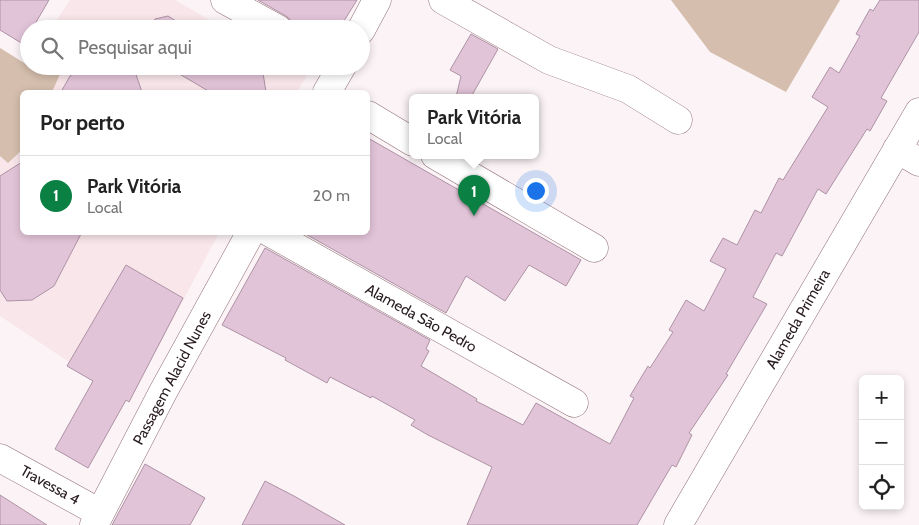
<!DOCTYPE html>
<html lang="pt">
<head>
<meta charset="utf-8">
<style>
	body { margin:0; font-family:Cabin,sans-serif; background:#f2f2f2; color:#222 }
	.controls { position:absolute; right:15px; bottom:15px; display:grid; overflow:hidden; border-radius:8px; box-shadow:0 2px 8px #0003 }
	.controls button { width:45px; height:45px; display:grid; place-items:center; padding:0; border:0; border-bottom:1px solid #e0e0e0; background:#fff; color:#222; font:25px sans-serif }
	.you { position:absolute; left:535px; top:190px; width:18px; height:18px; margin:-12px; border:4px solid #fff; border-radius:50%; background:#1a73e8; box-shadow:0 0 0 8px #1a73e833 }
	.badge { display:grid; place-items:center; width:32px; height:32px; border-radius:50%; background:#0b8043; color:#fff; font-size:16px; font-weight:700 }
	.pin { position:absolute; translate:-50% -41px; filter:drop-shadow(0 1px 2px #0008) }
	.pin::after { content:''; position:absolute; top:26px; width:18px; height:15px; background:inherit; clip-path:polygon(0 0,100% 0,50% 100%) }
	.popup { position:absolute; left:409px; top:94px; width:130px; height:65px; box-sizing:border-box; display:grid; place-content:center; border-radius:8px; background:#fff; filter:drop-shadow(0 1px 4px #0005); font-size:16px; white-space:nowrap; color:#767676 }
	.popup b { font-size:19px; color:#222 }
	.popup::after { content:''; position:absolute; left:50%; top:100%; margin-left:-10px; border:10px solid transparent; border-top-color:#fff }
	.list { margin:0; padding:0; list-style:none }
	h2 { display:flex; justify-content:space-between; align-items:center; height:65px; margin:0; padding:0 20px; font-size:21px }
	h2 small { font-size:16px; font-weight:400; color:#767676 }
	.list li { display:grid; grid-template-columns:32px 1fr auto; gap:15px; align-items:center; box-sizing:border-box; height:80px; padding:0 20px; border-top:1px solid #e0e0e0 }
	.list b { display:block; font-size:19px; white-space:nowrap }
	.list p { margin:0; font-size:16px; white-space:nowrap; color:#767676 }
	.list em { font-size:16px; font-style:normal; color:#767676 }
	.icon { flex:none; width:28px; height:28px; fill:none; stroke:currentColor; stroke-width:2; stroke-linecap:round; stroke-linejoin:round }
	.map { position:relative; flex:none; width:919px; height:525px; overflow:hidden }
	.search { position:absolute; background:#fff; box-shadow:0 2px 8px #0003; left:20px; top:20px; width:350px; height:55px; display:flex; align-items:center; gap:12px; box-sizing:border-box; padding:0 18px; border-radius:28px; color:#767676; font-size:19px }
	.panel { position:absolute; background:#fff; box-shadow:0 2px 8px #0003; left:20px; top:90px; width:350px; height:145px; border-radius:8px }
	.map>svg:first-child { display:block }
	.built { fill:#f9e6ea }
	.green { fill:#d5bead }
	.building { fill:#e2c4d8; stroke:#ae92a5 }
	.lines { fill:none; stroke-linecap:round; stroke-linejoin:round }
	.minor-casing { stroke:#906f76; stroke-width:29 }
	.minor { stroke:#fff; stroke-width:28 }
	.labels { text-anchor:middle; stroke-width:4; stroke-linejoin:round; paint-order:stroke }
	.street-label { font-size:15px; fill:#281b1e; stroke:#fff }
</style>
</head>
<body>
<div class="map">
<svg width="919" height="525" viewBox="0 0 919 525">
	<rect width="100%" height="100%" fill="#fbf3f5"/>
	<g class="built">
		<path d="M 70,0 L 175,0 L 225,29 L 51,29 Z"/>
		<path d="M 0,48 L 29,66 L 293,66 L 308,74 L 297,92 L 22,92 L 22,232 L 219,233 L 129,402 L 0,316 Z"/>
	</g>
	<g class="green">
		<path d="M 671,0 L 840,0 L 786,92 L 710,52 Z"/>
		<path d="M 0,48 L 29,66 L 74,66 L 60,74 L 52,92 L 22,92 L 22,150 L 8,163 L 0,156 Z"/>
	</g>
	<g class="building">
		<path d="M 0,0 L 49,0 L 32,29 L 29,29 L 29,34 L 23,44 L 0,30 Z"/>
		<path d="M 258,0 L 357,0 L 339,29 L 294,29 L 292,21 L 286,16 Z"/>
		<path d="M 880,0 L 919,0 L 919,32 L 881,98 L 887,101 L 870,131 L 867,129 L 826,194 L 818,189 L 782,256 L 776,253 L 753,297 L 767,304 L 726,374 L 728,375 L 689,433 L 692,435 L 676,467 L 672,465 L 637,525 L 467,525 L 492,467 L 428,435 L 411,425 L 415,420 L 372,396 L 371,398 L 330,377 L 327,383 L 285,360 L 286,358 L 222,325 L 265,248 L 430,340 L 426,349 L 429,351 L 421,366 L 477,399 L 476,401 L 523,425 L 536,403 L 610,444 L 634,398 L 630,396 L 648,366 L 650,368 L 673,332 L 669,330 L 686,300 L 704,311 L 726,269 L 710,261 L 723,238 L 737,245 L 755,210 L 761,213 L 779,178 L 783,180 L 828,107 L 812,97 L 830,67 L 839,73 L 860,36 L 856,34 L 870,9 L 873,11 Z"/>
		<path d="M 168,16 L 189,29 L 149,29 L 155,19 Z"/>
		<path d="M 471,34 L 498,49 L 471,97 L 456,97 L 461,76 L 450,70 Z"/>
		<path d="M 85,66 L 133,66 L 142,92 L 61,92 L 70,76 Z"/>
		<path d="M 166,66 L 252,66 L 263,73 L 266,92 L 210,92 Z"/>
		<path d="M 368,138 L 581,260 L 566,286 L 529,265 L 505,301 L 466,276 L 446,313 L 302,232 L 368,232 Z"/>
		<path d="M 22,162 L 22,232 L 82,232 L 54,286 L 32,300 L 7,301 L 0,290 L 0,176 Z"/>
		<path d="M 126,265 L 183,298 L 129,402 L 126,400 L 88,468 L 55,449 L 93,381 L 67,366 Z"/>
		<path d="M 145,464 L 205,498 L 190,525 L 112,525 Z"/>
		<path d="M 265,481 L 294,496 L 345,525 L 242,525 Z"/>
		<path d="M 0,495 L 47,525 L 0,525 Z"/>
	</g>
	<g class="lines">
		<defs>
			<g id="minor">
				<path d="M 225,0 L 278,29"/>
				<path d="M 443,0 L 549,60 L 628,89 L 678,120"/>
				<path d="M 361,30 L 377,0"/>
				<path d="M 327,92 L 342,66"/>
				<path d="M 368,115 L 413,142"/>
				<path d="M 897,149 L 919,162"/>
				<path d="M 435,155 L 594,248"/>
				<path d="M 269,232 L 574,403"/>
				<path d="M 0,458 L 100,513"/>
				<path d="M 94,525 L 163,392 L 251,232"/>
				<path d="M 678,525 L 919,112"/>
			</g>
		</defs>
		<use href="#minor" class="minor-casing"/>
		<use href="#minor" class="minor"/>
	</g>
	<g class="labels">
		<g class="street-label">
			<text transform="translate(421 318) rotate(29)" y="5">Alameda São Pedro</text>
			<text transform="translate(798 319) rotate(-60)" y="5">Alameda Primeira</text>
			<text transform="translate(172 378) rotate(-62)" y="5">Passagem Alacid Nunes</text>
			<text transform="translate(50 485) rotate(29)" y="5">Travessa 4</text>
		</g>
	</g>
</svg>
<div class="controls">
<button>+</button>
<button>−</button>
<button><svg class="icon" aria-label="locate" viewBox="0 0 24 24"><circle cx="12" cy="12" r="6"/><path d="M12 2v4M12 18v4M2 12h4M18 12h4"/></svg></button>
</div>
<div class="you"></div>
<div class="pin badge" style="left:474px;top:216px">1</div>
<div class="popup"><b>Park Vitória</b>Local</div>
<div class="search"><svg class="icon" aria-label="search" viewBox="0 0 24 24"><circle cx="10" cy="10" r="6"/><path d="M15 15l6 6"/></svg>Pesquisar aqui</div>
<section class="panel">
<h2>Por perto<small></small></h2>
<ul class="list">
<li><span class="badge">1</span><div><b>Park Vitória</b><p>Local</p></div><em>20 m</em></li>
</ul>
</section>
</div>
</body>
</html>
